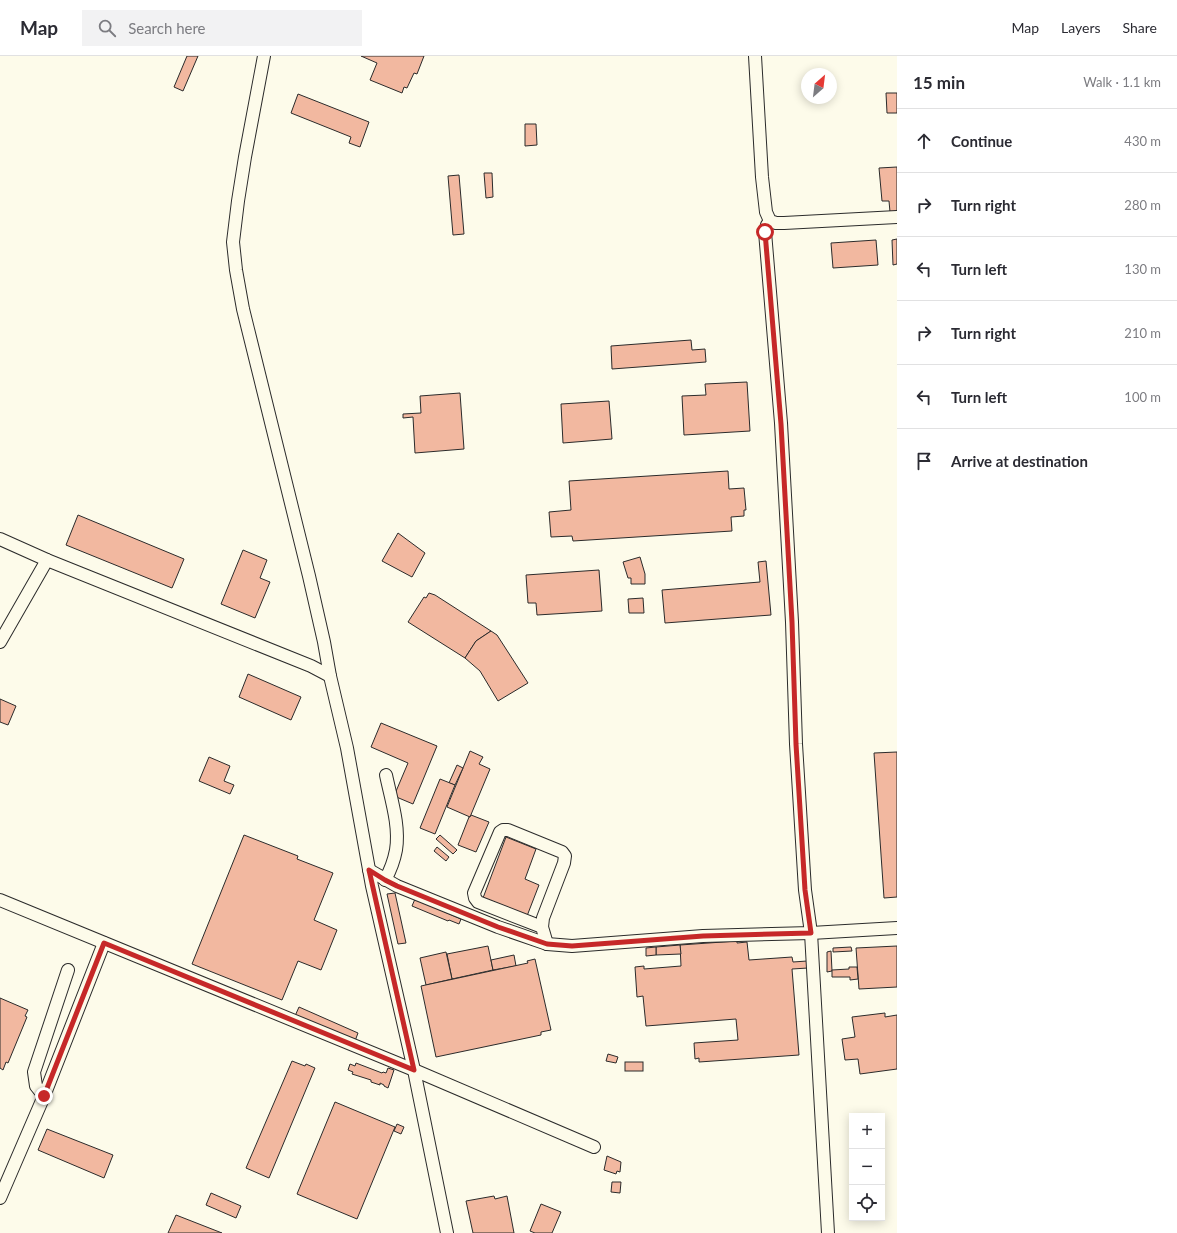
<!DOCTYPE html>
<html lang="en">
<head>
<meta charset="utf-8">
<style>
	body { margin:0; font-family:Lato,sans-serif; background:#f2f2f3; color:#2b2b33 }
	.controls { position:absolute; right:12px; bottom:12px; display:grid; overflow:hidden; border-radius:0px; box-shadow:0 2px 10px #0003 }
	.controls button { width:36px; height:36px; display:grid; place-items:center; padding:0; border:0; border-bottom:1px solid #e1e1e2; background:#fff; color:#2b2b33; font:20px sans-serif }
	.compass { position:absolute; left:801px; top:12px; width:36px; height:36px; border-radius:50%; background:#fff; box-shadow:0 2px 10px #0003; rotate:28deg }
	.stop { position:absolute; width:12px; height:12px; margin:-9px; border:3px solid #c62828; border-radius:50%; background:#fff }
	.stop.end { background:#c62828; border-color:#fff; box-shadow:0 1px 4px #0008 }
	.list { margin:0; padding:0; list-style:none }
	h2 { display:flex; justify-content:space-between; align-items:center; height:52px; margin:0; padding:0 16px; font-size:17px }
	h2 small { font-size:13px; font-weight:400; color:#7c7c81 }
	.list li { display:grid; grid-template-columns:26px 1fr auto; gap:12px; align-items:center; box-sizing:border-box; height:64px; padding:0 16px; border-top:1px solid #e1e1e2 }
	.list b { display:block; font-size:15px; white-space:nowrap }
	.list em { font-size:13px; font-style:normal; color:#7c7c81 }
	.icon { flex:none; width:22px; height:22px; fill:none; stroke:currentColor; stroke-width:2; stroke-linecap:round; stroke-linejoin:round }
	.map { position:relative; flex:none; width:897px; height:1177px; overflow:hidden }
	header { display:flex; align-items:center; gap:24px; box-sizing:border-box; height:56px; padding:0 20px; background:#fff; border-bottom:1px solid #e1e1e2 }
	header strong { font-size:19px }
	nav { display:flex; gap:22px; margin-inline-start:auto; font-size:14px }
	.search { width:280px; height:36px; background:#f2f2f3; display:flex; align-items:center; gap:10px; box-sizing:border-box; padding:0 14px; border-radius:0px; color:#7c7c81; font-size:15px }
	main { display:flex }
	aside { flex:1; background:#fff }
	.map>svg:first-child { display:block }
	.building { fill:#f2b8a0; stroke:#2b2b2b }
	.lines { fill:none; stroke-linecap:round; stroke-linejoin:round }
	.minor-casing { stroke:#2b2b2b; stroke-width:14 }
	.minor { stroke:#fdfbea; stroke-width:12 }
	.route { stroke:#c62828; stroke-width:5 }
</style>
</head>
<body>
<header>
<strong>Map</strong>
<div class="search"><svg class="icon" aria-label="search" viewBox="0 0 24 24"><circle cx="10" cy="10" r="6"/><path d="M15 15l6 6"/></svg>Search here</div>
<nav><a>Map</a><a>Layers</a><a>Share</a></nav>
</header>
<main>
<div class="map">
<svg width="897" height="1177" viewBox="0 0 897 1177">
	<rect width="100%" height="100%" fill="#fdfbea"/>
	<g class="building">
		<path d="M 187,0 L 198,0 L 183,35 L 174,31 Z"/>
		<path d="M 361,0 L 424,0 L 417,18 L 414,17 L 407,32 L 404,31 L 402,37 L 370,24 L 377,7 Z"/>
		<path d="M 886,37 L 897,37 L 897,57 L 887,57 Z"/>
		<path d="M 298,38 L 369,66 L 360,91 L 349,87 L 351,81 L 291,57 Z"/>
		<path d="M 525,68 L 536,68 L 537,89 L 525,90 Z"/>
		<path d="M 897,111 L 897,155 L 890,156 L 889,145 L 882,145 L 879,112 Z"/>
		<path d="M 484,117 L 492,117 L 493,141 L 486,142 Z"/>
		<path d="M 459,119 L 464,178 L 453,179 L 448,120 Z"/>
		<path d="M 897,183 L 897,208 L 893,209 L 892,184 Z"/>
		<path d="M 876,184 L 878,209 L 833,212 L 831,187 Z"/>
		<path d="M 691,284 L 692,294 L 705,293 L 706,306 L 612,313 L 611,290 Z"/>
		<path d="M 747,326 L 750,375 L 684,379 L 682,340 L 706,339 L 705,328 Z"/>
		<path d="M 460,337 L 464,393 L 415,397 L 413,361 L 403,362 L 403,358 L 421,357 L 420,340 Z"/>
		<path d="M 609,345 L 612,383 L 563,387 L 561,348 Z"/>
		<path d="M 728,415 L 729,433 L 744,432 L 746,454 L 744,454 L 744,460 L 731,461 L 732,475 L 573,485 L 572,480 L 551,481 L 549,456 L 571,454 L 569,425 Z"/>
		<path d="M 78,459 L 184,503 L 172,532 L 66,489 Z"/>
		<path d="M 398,477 L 425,497 L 412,521 L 382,505 Z"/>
		<path d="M 243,494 L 267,504 L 260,522 L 270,526 L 255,562 L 221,548 Z"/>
		<path d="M 640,501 L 645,518 L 645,528 L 631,528 L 631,522 L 628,522 L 623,506 Z"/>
		<path d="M 766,505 L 771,559 L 665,567 L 662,534 L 760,526 L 758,506 Z"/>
		<path d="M 599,514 L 602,555 L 537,559 L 536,547 L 528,547 L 526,519 Z"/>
		<path d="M 429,537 L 435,539 L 491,575 L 476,585 L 465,602 L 408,566 L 424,541 L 426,542 Z"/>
		<path d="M 643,542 L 644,557 L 629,557 L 628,543 Z"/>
		<path d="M 491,575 L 497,579 L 528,627 L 498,645 L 480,615 L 465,602 L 476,585 Z"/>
		<path d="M 248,618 L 301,641 L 291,664 L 239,641 Z"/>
		<path d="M 0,643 L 16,650 L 8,669 L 0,666 Z"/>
		<path d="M 381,667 L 437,690 L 413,748 L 394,740 L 408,707 L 371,691 Z"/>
		<path d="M 470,695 L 483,701 L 479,708 L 490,713 L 470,761 L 447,751 Z"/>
		<path d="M 897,696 L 897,841 L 884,842 L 874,697 Z"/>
		<path d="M 209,701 L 230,710 L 224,725 L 234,729 L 230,738 L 199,725 Z"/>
		<path d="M 457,709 L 463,712 L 455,729 L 449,727 Z"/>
		<path d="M 440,723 L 455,729 L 435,778 L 420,772 Z"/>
		<path d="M 471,759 L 489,766 L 476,796 L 458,789 L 469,761 L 470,761 Z"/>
		<path d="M 244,779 L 298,800 L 297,803 L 333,817 L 314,864 L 337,874 L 321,914 L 298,905 L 282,944 L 192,908 Z"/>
		<path d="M 440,779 L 457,794 L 453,798 L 436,783 Z"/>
		<path d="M 506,781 L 536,793 L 525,823 L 539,829 L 527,860 L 483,842 Z"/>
		<path d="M 437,791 L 449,801 L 446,805 L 434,795 Z"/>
		<path d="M 395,837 L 406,887 L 398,888 L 387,838 Z"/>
		<path d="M 415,843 L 461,863 L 459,868 L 449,864 L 448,865 L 412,850 Z"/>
		<path d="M 737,885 L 737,887 L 747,886 L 749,904 L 792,901 L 793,906 L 807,905 L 808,912 L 792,913 L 799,999 L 699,1006 L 699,1002 L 695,1003 L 694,987 L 738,984 L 736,963 L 646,970 L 643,940 L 637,941 L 635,911 L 644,910 L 644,913 L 681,910 L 680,889 Z"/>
		<path d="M 680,889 L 681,898 L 656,899 L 656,891 Z"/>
		<path d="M 488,890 L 493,914 L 452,923 L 447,898 Z"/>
		<path d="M 897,890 L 897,931 L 859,933 L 856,892 Z"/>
		<path d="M 656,891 L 656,899 L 646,900 L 646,892 Z"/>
		<path d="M 851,891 L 852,895 L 833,896 L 833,892 Z"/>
		<path d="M 831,895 L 832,915 L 827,916 L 827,896 Z"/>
		<path d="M 446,896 L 452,923 L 426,929 L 420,902 Z"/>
		<path d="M 514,899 L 516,910 L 493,914 L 491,904 Z"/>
		<path d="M 535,903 L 551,974 L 541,976 L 541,979 L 436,1001 L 421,930 L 528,907 L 527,905 Z"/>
		<path d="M 849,911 L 857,911 L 858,923 L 850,924 L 850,921 L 832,921 L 832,914 L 849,913 Z"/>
		<path d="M 0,942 L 28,954 L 25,960 L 27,961 L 8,1007 L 6,1006 L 3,1014 L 0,1012 Z"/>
		<path d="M 299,951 L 358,977 L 355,985 L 295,960 Z"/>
		<path d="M 885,957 L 885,961 L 897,959 L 897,1013 L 860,1018 L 858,1003 L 845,1004 L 842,983 L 855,981 L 852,961 Z"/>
		<path d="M 608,998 L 618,1001 L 616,1007 L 606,1005 Z"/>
		<path d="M 292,1005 L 305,1010 L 306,1008 L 315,1012 L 269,1122 L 246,1112 Z"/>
		<rect x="625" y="1006" width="18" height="9"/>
		<path d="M 356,1007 L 382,1017 L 383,1016 L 386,1017 L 388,1012 L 394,1014 L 388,1032 L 384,1030 L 384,1029 L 380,1027 L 380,1029 L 371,1026 L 371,1024 L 352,1018 L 353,1016 L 348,1014 L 350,1008 L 355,1010 Z"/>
		<path d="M 335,1046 L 395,1071 L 357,1163 L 297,1138 Z"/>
		<path d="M 397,1068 L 404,1071 L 401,1078 L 394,1075 Z"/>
		<path d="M 47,1073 L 113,1099 L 104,1122 L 38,1094 Z"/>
		<path d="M 607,1100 L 621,1106 L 620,1116 L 617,1115 L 616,1118 L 604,1114 Z"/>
		<path d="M 612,1126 L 621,1126 L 620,1137 L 611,1136 Z"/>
		<path d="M 211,1137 L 241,1150 L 236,1162 L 206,1149 Z"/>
		<path d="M 494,1140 L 495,1143 L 507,1140 L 514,1177 L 473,1177 L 466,1145 Z"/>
		<path d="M 541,1148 L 561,1156 L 552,1177 L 535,1177 L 530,1175 Z"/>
		<path d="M 176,1159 L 222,1177 L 168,1177 Z"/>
	</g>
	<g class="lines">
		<defs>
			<g id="minor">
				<path d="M 264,0 L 245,101 L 238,145 L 233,186 L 236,214 L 243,253 L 309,520 L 324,586 L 330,620 L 347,692 L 372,830 L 414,1014 L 447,1177"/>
				<path d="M 755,0 L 762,121 L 766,156 L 770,165 L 776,167 L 784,167 L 897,161"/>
				<path d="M 770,165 L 767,169 L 765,176 L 781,367 L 792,566 L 796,688 L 805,834 L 811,877 L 828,1177"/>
				<path d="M 0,483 L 47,504 L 311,610 L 330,620"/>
				<path d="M 0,586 L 47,504"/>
				<path d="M 369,814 L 397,830 L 498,871 L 547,888 L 572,890 L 703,880 L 811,877 L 897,872"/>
				<path d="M 385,824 C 390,815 394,805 396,794 C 400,770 391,743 386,719"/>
				<path d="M 0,844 L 414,1014 L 594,1091"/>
				<path d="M 542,871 L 478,846 L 475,842 L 474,837 L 500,776 L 503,774 L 508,774 L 562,796 L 565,800 L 564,807 L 543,862 L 542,871 L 547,888"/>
				<path d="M 44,1040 L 36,1030 L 34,1016 L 68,914"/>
				<path d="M 0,1142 L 44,1040 L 104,887"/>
			</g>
		</defs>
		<use href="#minor" class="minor-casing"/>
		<use href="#minor" class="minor"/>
	</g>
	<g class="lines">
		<path class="route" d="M 44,1040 L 104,887 L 414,1014 L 369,814 L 385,824 L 397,830 L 498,871 L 547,888 L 572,890 L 703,880 L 811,877 L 805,834 L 796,688 L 792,566 L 781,368 L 765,176"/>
	</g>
</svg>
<div class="controls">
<button>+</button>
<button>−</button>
<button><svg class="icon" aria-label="locate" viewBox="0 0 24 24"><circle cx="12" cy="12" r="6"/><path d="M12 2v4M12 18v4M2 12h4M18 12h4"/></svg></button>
</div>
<svg class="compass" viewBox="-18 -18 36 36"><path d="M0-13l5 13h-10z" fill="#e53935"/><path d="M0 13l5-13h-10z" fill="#7c7c81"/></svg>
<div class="stop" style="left:765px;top:176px"></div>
<div class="stop end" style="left:44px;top:1040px"></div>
</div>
<aside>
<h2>15 min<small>Walk · 1.1 km</small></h2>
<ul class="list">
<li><svg class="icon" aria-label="ahead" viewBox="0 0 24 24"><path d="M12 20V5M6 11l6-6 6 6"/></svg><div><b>Continue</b></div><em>430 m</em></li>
<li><svg class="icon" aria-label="right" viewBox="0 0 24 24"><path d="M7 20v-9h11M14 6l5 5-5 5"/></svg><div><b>Turn right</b></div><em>280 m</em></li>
<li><svg class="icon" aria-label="left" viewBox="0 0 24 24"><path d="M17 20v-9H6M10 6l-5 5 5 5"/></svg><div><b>Turn left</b></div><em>130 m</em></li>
<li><svg class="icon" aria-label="right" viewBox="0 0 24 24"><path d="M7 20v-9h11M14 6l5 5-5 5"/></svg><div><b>Turn right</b></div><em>210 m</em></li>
<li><svg class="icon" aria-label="left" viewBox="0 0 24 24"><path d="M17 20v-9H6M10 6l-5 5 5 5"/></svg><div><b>Turn left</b></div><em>100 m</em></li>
<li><svg class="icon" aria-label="arrive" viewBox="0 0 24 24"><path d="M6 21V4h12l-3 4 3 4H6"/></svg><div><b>Arrive at destination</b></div></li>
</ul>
</aside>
</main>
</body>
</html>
